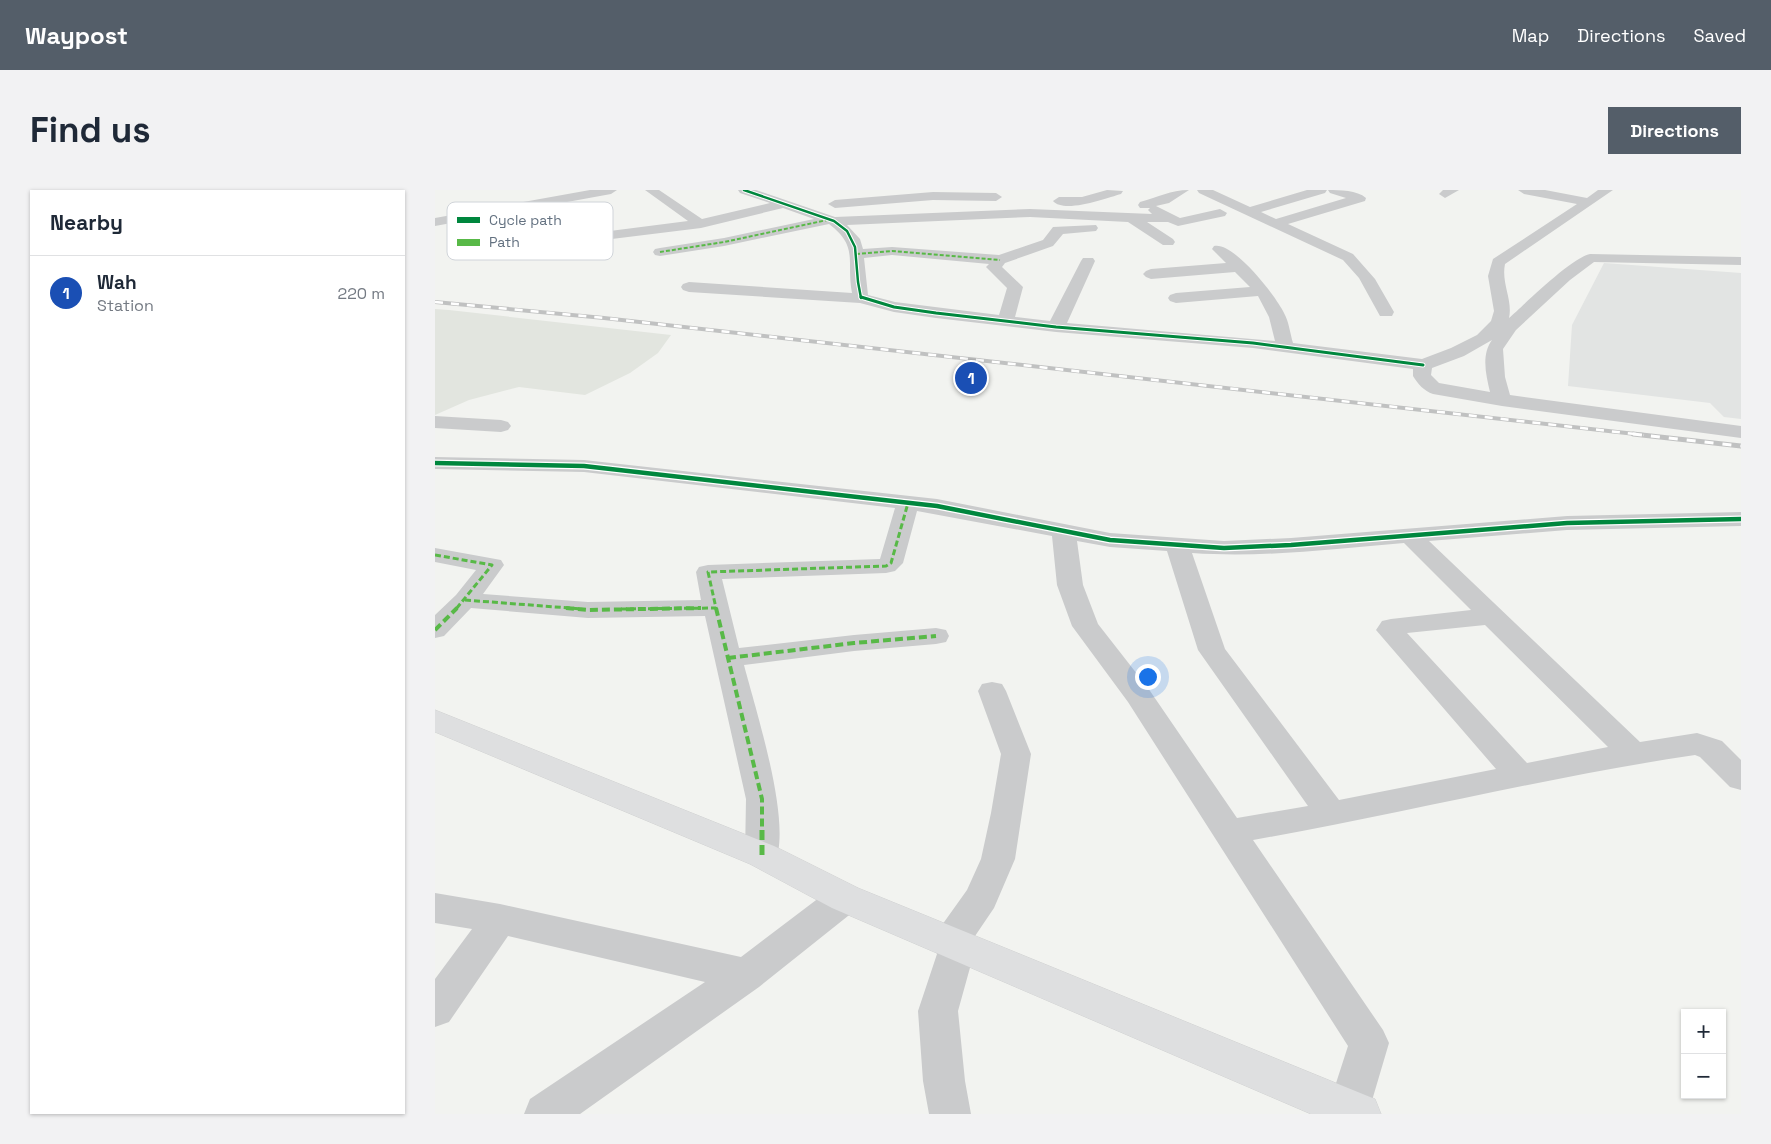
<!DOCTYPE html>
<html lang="en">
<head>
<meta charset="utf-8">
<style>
	body { margin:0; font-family:"Space Grotesk",sans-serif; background:#f2f2f3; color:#1f2937 }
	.controls { position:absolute; right:15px; bottom:15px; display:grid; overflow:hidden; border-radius:0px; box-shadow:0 1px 4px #0004 }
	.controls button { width:45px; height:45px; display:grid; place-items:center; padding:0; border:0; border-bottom:1px solid #e0e1e3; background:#fff; color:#1f2937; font:25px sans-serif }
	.you { position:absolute; left:712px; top:486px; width:18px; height:18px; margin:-12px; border:4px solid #fff; border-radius:50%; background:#1a73e8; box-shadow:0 0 0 8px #1a73e833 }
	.badge { display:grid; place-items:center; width:32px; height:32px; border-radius:50%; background:#545e69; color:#fff; font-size:16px; font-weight:700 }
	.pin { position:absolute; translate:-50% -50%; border:2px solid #fff; box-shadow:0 1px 5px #0006 }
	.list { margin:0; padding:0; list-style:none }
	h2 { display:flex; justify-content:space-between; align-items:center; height:65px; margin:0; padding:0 20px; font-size:21px }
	h2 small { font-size:16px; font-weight:400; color:#747a83 }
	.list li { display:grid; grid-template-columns:32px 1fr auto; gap:15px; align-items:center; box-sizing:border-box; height:75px; padding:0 20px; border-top:1px solid #e0e1e3 }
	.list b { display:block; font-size:19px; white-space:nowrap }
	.list p { margin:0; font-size:16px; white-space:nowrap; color:#747a83 }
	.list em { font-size:16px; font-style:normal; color:#747a83 }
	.map { position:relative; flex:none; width:1306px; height:924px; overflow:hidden; border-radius:0px }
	header { display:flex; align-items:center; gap:30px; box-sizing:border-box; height:70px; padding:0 25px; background:#545e69; color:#fff }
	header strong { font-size:24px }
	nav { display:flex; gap:28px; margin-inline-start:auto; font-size:18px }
	.intro { display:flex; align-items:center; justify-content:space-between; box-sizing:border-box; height:120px; padding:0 30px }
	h1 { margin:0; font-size:35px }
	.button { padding:12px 22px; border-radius:0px; background:#545e69; color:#fff; font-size:18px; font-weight:700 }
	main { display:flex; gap:30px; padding:0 30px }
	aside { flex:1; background:#fff; border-radius:0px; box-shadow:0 1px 4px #0004 }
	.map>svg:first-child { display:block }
	.built { fill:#e2e4e3 }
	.green { fill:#e2e5df }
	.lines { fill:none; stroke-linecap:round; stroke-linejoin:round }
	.major-casing { stroke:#d0d1d1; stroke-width:1 }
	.minor { fill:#cacbcc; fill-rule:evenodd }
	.major { fill:#dedfe0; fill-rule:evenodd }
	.rail-far1-casing { stroke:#c0c1c1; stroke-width:4 }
	.rail-casing { stroke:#c0c1c1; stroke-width:5 }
	.rail-far1 { stroke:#fff; stroke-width:2.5; stroke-dasharray:8; stroke-linecap:butt }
	.rail { stroke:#fff; stroke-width:3; stroke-dasharray:9; stroke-linecap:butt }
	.quiet-far3 { stroke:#58b947; stroke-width:2; stroke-dasharray:4 2; stroke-linecap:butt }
	.quiet-far2 { stroke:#58b947; stroke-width:3; stroke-dasharray:6 3; stroke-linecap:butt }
	.quiet-far1 { stroke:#58b947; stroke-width:4; stroke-dasharray:8 4; stroke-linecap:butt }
	.quiet { stroke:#58b947; stroke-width:5; stroke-dasharray:10 5; stroke-linecap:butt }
	.cycleway-far2-casing { stroke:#fff; stroke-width:4.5 }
	.cycleway-far1-casing { stroke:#fff; stroke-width:5 }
	.cycleway-casing { stroke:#fff; stroke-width:7 }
	.cycleway-far2 { stroke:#00873e; stroke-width:2.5 }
	.cycleway-far1 { stroke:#00873e; stroke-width:3 }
	.cycleway { stroke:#00873e; stroke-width:4.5 }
	.key { fill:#fff; stroke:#d0d4d9; stroke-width:1 }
	.key-label { font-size:14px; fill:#637180 }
</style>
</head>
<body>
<header>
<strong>Waypost</strong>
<nav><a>Map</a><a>Directions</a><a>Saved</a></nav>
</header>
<div class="intro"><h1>Find us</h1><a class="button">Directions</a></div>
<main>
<aside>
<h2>Nearby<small></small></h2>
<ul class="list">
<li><span class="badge" style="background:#1a4fb4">1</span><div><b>Wah</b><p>Station</p></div><em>220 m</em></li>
</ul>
</aside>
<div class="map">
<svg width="1306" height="924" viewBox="0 0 1306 924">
	<rect width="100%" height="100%" fill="#f2f3f0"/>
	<path class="built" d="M 1169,73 L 1306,83 L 1306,229 L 1289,227 L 1275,213 L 1133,196 L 1137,135 Z"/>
	<path class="green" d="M 0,119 L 14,120 L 236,145 L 223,163 L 195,183 L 150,205 L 84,197 L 34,210 L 0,225 Z"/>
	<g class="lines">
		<defs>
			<path id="major" d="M 0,520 L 339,656 L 423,698 L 940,909 L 946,924 L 876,924 L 397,718 L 315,674 L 0,542 Z"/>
		</defs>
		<use href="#major" class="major-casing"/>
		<g class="minor">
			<path d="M 155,0 L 182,0 L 176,4 L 0,36 L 0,28 Z"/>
			<path d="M 210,0 L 224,0 L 267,29 L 335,13 L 305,3 L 303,0 L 321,0 L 400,27 L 595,19 L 717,24 L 713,20 L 715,18 L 705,18 L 703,15 L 705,12 C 724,7 735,0 754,0 L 734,13 L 721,16 L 745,28 L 785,19 L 792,23 L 790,26 L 743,36 L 733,32 L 712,32 L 738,49 L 740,52 L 738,55 L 728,55 L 693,32 L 595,27 L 412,35 L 425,49 L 428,59 L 457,57 L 564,65 L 608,50 L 618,37 L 661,35 L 663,38 L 661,41 L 628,44 L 618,56 L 570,73 L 567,77 L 588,97 L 580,127 L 615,131 L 646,71 L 648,68 L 658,68 L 660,71 L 632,133 L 840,151 L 834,127 L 823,106 L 741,113 L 735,111 L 733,108 L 735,105 L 741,103 L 815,97 L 800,82 L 716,89 L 711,87 L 708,84 L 711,81 L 716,79 L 791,73 L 777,59 L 779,56 C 798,51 841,106 849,123 C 854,132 855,143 858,153 L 987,169 L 1016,158 L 1042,145 L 1056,131 L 1059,121 L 1053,86 L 1058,69 L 1142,14 L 1089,4 L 1083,0 L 1110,0 L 1152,8 L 1163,0 L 1178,0 L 1070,74 C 1066,93 1078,110 1074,128 C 1090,114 1136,68 1155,64 L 1306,67 L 1306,75 L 1159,72 L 1135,90 L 1081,140 L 1068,159 L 1070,187 L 1075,205 L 1306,236 L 1306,248 L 1067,216 L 998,204 C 989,201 983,194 978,186 L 978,179 L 818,158 L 621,142 L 501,128 L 459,122 L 425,113 L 254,102 L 248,100 L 246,97 L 248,94 L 254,92 L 417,103 C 411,70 424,57 394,34 L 289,56 L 225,66 L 220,65 L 218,62 L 220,59 L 225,58 L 289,48 L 379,29 L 348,18 L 266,38 L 128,55 L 123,54 L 121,51 L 123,48 L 128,47 L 253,31 ZM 457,65 L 554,74 L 551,77 L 572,98 L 564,125 L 460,112 L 433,105 L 429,68 ZM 1057,150 C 1046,165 1051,185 1055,202 L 1004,193 L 996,185 L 997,178 L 1029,166 Z"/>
			<path d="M 672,0 L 688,1 L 686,4 C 672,8 629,24 618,11 L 624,7 L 647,7 Z"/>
			<path d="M 762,0 L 778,0 L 815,17 L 872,0 L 892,0 L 890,3 L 826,22 L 841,29 L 911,8 L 895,3 L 893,0 C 905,0 922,0 931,8 L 930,11 L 853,34 L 918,64 L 940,89 L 959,122 L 957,126 L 945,126 L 924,88 L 908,70 L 764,3 Z"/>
			<path d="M 1008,0 L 1024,0 L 1010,8 L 1004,4 Z"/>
			<path d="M 498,2 L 561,3 L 567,7 L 561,11 L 498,10 L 400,18 L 393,14 L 400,10 Z"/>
			<path d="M 0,226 L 66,230 L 73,232 L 76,236 L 73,240 L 66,242 L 0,238 Z"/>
			<path d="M 0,267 L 149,270 L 502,309 L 675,343 L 789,351 L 856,348 L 1132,326 L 1306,322 L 1306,336 L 1132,340 L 994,351 L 1205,552 L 1262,543 L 1287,551 L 1306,570 L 1306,600 L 1295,597 L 1265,567 L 1260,565 C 1112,587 966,624 818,650 L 948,840 L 954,853 L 933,924 L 895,924 L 893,918 L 913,856 L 693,512 L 637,436 L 622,395 L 617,346 L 482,321 L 468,373 L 460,381 L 451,383 L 287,389 L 304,458 L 419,445 L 501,438 L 511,440 L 514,446 L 511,452 L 501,454 L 419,461 L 309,475 C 320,518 359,637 339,674 L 327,678 L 315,674 L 310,665 L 311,609 L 270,426 L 153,428 L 36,418 L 9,446 L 0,448 L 0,425 L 21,405 L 41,380 L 0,372 L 0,358 L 66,370 L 69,375 L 48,404 L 153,412 L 266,410 L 261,382 L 264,377 L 273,375 L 445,369 L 460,318 L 149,282 L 0,279 ZM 642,351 L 675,357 L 732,361 L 763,460 L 873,616 L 802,628 L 713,498 L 663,434 L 648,395 ZM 969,353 L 1036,420 L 956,429 L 947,431 L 941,440 L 1061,579 L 904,610 L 790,459 L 757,363 C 827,368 898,359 969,353 ZM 1050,435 L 1173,557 L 1092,573 L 972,443 Z"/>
			<path d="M 557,492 L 567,494 L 571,501 L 596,564 L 580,669 L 559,718 L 538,749 L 541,756 L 523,821 L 530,891 L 536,924 L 494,924 L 488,891 L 483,821 L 502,764 L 497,753 L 502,742 L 532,700 L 546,669 L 556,623 L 566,564 L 543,501 L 547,494 Z"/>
			<path d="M 410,694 L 423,698 L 428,708 L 423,718 L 324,797 L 145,924 L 89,924 L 95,909 L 270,792 L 73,746 L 14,832 L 0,837 L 0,789 L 37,739 L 0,733 L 0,703 L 65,714 L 306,767 L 397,698 Z"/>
		</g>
		<use href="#major" class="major"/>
		<defs>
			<path id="rail-far1" d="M 0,112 L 169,128 L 1209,245"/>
			<path id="rail" d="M 1198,244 L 1306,256"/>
		</defs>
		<use href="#rail-far1" class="rail-far1-casing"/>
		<use href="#rail" class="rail-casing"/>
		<use href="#rail-far1" class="rail-far1"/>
		<use href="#rail" class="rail"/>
		<g class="quiet-far3">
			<path d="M 225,62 L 289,52 L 392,30"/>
			<path d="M 421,64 L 457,61 L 565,70"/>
		</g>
		<g class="quiet-far2">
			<path d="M 0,365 L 57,375 L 21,419"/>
			<path d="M 30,410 L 147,419"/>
			<path d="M 186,419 L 281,418 L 273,382 L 451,376 L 456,373 L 473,313"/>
		</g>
		<g class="quiet-far1">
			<path d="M 131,418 L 153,420 L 266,418"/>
			<path d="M 281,418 L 327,609 L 327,642"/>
			<path d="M 0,440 L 22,418"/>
			<path d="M 293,468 L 419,453 L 501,446"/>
		</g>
		<path class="quiet" d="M 327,640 L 327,665"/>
		<defs>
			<path id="cycleway-far2" d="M 309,0 L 399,31 L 412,41 L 420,57 L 423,92 L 426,108"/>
			<path id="cycleway-far1" d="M 426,107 L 459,117 L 501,123 L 621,137 L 818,153 L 988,175"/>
			<path id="cycleway" d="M 0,273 L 149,276 L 502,316 L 675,350 L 789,358 L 856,355 L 1132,333 L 1306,329"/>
		</defs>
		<use href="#cycleway-far2" class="cycleway-far2-casing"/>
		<use href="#cycleway-far1" class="cycleway-far1-casing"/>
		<use href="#cycleway" class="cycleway-casing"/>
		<use href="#cycleway-far2" class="cycleway-far2"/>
		<use href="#cycleway-far1" class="cycleway-far1"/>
		<use href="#cycleway" class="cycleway"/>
	</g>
	<rect x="12" y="12" width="166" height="58" rx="8" class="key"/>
	<rect x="22" y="27" width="23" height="6" fill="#00873e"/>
	<rect x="22" y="49" width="23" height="7" fill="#58b947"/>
	<g class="key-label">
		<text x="54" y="35">Cycle path</text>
		<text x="54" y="57">Path</text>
	</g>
</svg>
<div class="controls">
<button>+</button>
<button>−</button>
</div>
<div class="you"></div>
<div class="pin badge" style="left:536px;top:188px;background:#1a4fb4">1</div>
</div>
</main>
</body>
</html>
